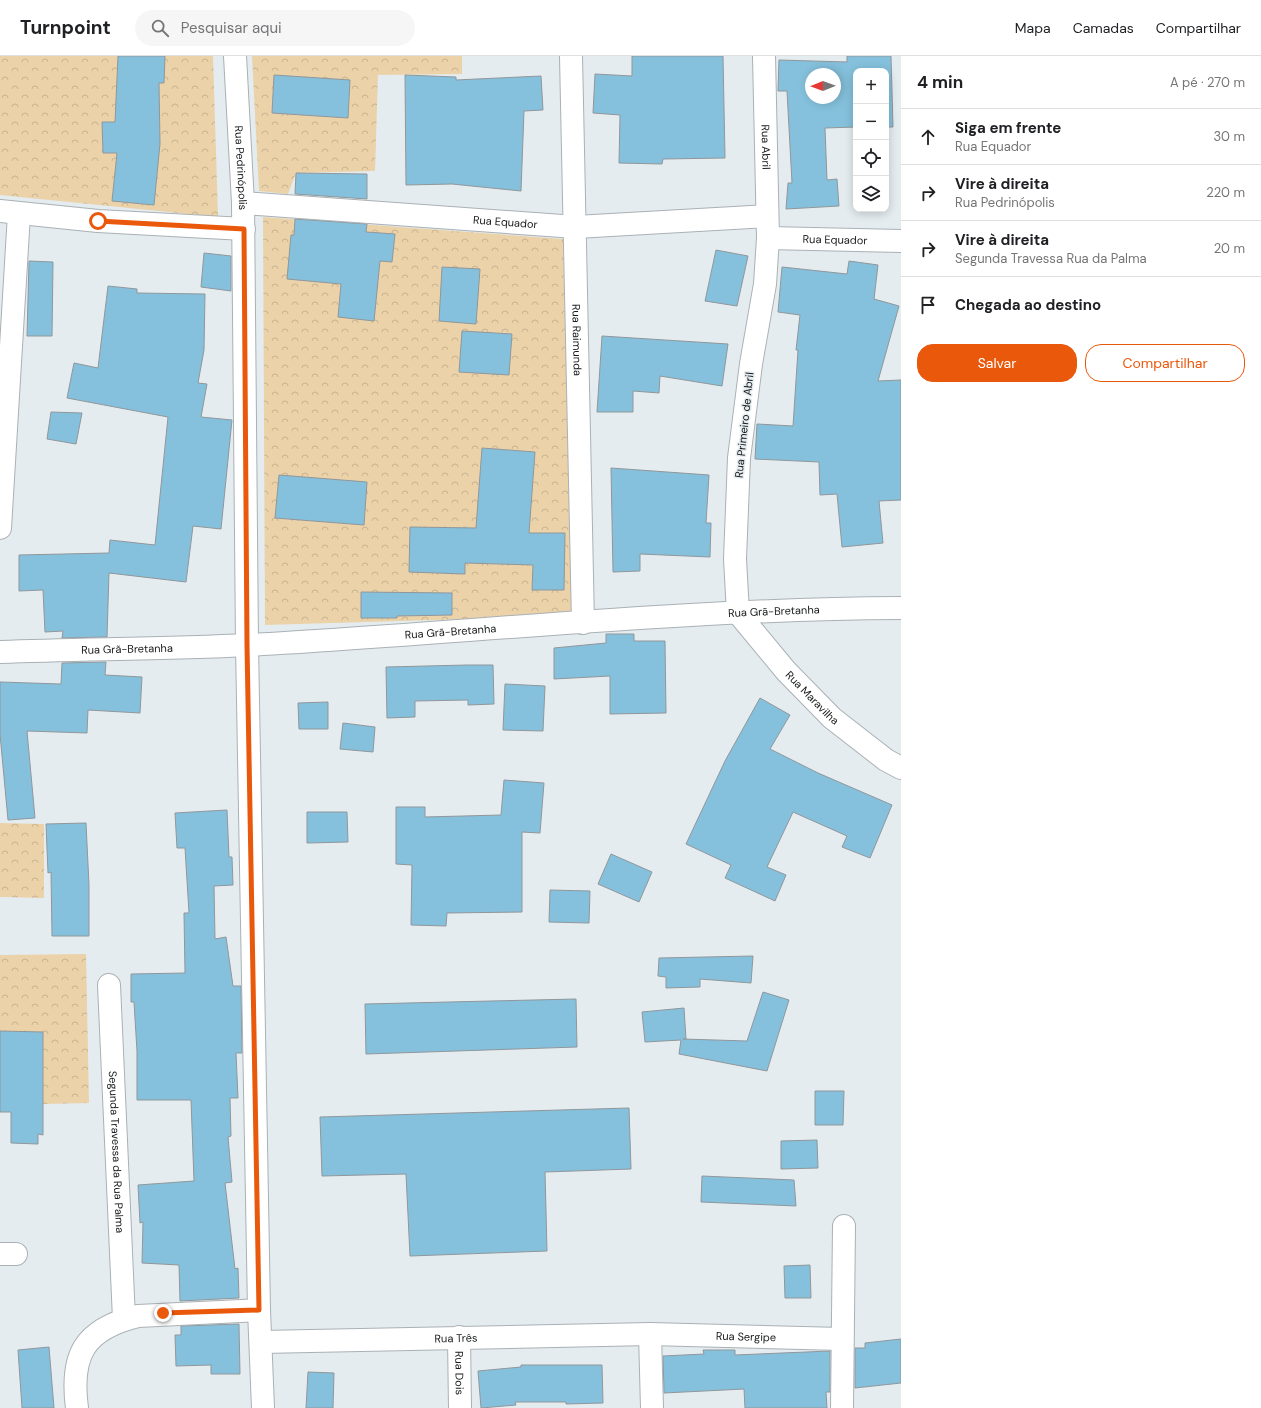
<!DOCTYPE html>
<html lang="pt">
<head>
<meta charset="utf-8">
<style>
	body { margin:0; font-family:"DM Sans",sans-serif; background:#f6f6f6; color:#202124 }
	.controls { position:absolute; right:12px; top:12px; display:grid; overflow:hidden; border-radius:8px; box-shadow:0 2px 10px #0003 }
	.controls button { width:36px; height:36px; display:grid; place-items:center; padding:0; border:0; border-bottom:1px solid #e0e0e0; background:#fff; color:#202124; font:20px sans-serif }
	.compass { position:absolute; left:805px; top:12px; width:36px; height:36px; border-radius:50%; background:#fff; box-shadow:0 2px 10px #0003; rotate:269deg }
	.stop { position:absolute; width:12px; height:12px; margin:-9px; border:3px solid #ea580c; border-radius:50%; background:#fff }
	.stop.end { background:#ea580c; border-color:#fff; box-shadow:0 1px 4px #0008 }
	.list { margin:0; padding:0; list-style:none }
	h2 { display:flex; justify-content:space-between; align-items:center; height:52px; margin:0; padding:0 16px; font-size:17px }
	h2 small { font-size:13px; font-weight:400; color:#757577 }
	.list li { display:grid; grid-template-columns:26px 1fr auto; gap:12px; align-items:center; box-sizing:border-box; height:56px; padding:0 16px; border-top:1px solid #e0e0e0 }
	.list b { display:block; font-size:15px; white-space:nowrap }
	.list p { margin:0; font-size:13px; white-space:nowrap; color:#757577 }
	.list em { font-size:13px; font-style:normal; color:#757577 }
	.actions { display:flex; gap:8px; padding:12px 16px }
	.actions a { flex:1; padding:9px 0; border:1px solid #ea580c; border-radius:16px; text-align:center; font-size:14px; color:#ea580c }
	.actions .main { background:#ea580c; color:#fff }
	.icon { flex:none; width:22px; height:22px; fill:none; stroke:currentColor; stroke-width:2; stroke-linecap:round; stroke-linejoin:round }
	.map { position:relative; flex:none; width:901px; height:1352px; overflow:hidden }
	header { display:flex; align-items:center; gap:24px; box-sizing:border-box; height:56px; padding:0 20px; background:#fff; border-bottom:1px solid #e0e0e0 }
	header strong { font-size:19px }
	nav { display:flex; gap:22px; margin-inline-start:auto; font-size:14px }
	.search { width:280px; height:36px; background:#f6f6f6; display:flex; align-items:center; gap:10px; box-sizing:border-box; padding:0 14px; border-radius:22px; color:#757577; font-size:15px }
	main { display:flex }
	aside { flex:1; background:#fff }
	.map>svg:first-child { display:block }
	.forest { fill:url(#forest-crowns) }
	.building { fill:#85c1dc; stroke:#90979b; fill-rule:evenodd }
	.lines { fill:none; stroke-linecap:round; stroke-linejoin:round }
	.minor-casing { stroke:#aab1b5; stroke-width:24 }
	.minor { stroke:#fff; stroke-width:22 }
	.route { stroke:#ea580c; stroke-width:5 }
	.labels { text-anchor:middle; stroke-width:3; stroke-linejoin:round; paint-order:stroke }
	.street-label { font-size:11px; fill:#161819; stroke:#e4ecf0 }
</style>
</head>
<body>
<header>
<strong>Turnpoint</strong>
<div class="search"><svg class="icon" aria-label="search" viewBox="0 0 24 24"><circle cx="10" cy="10" r="6"/><path d="M15 15l6 6"/></svg>Pesquisar aqui</div>
<nav><a>Mapa</a><a>Camadas</a><a>Compartilhar</a></nav>
</header>
<main>
<div class="map">
<svg width="901" height="1352" viewBox="0 0 901 1352">
	<defs>
		<pattern id="forest-crowns" width="20" height="18" patternUnits="userSpaceOnUse"><rect width="20" height="18" fill="#ebd2a9"/><path d="M2 6a3 3 0 1 1 6 0M12 15a3 3 0 1 1 6 0" fill="none" stroke="#c9b491"/></pattern>
	</defs>
	<rect width="100%" height="100%" fill="#e4ecf0"/>
	<g class="forest">
		<path d="M 0,0 L 213,0 L 218,161 L 0,139 Z"/>
		<path d="M 252,0 L 462,0 L 462,18 L 378,19 L 375,115 L 296,117 L 288,138 L 259,135 Z"/>
		<path d="M 263,161 L 563,183 L 572,560 L 265,569 Z"/>
		<path d="M 0,767 L 44,768 L 44,842 L 0,841 Z"/>
		<path d="M 86,898 L 89,1047 L 0,1049 L 0,899 Z"/>
	</g>
	<g class="building">
		<path d="M 118,0 L 165,0 L 164,27 L 159,27 L 160,88 L 154,149 L 112,145 L 117,97 L 103,97 L 102,66 L 115,66 Z"/>
		<path d="M 632,0 L 723,0 L 725,102 L 663,103 L 662,108 L 619,107 L 620,59 L 593,57 L 595,18 L 632,20 Z"/>
		<path d="M 847,0 L 891,0 L 893,71 L 886,71 L 886,15 L 856,15 L 856,71 L 825,72 L 827,124 L 837,123 L 839,150 L 786,153 L 788,127 L 792,127 L 787,35 L 778,35 L 779,4 L 847,6 ZM 811,18 L 835,18 L 835,42 L 811,42 Z"/>
		<path d="M 274,19 L 350,24 L 348,62 L 272,57 Z"/>
		<path d="M 405,19 L 456,21 L 456,24 L 541,20 L 543,54 L 524,55 L 521,135 L 452,128 L 406,129 Z"/>
		<path d="M 296,117 L 367,118 L 367,143 L 295,138 Z"/>
		<path d="M 295,163 L 367,168 L 366,176 L 395,178 L 392,206 L 380,205 L 374,265 L 338,261 L 341,228 L 287,223 L 291,179 L 294,179 Z"/>
		<path d="M 716,194 L 748,200 L 737,250 L 705,245 Z"/>
		<path d="M 204,197 L 231,200 L 231,235 L 201,231 Z"/>
		<path d="M 29,205 L 53,206 L 52,280 L 27,280 Z"/>
		<path d="M 849,205 L 878,209 L 874,243 L 899,250 L 878,325 L 901,324 L 901,444 L 879,445 L 883,487 L 842,491 L 837,438 L 820,439 L 819,406 L 755,403 L 757,368 L 793,370 L 798,294 L 796,294 L 800,259 L 778,256 L 782,211 L 847,218 Z"/>
		<path d="M 442,211 L 480,213 L 476,268 L 439,265 Z"/>
		<path d="M 108,230 L 137,233 L 137,237 L 205,238 L 204,294 L 198,327 L 207,328 L 201,361 L 232,364 L 221,473 L 193,470 L 186,526 L 109,517 L 107,581 L 62,582 L 63,575 L 45,576 L 43,534 L 19,535 L 19,499 L 109,497 L 110,484 L 155,489 L 168,361 L 67,342 L 74,307 L 98,312 Z"/>
		<path d="M 462,275 L 512,278 L 509,319 L 459,316 Z"/>
		<path d="M 602,280 L 728,288 L 722,330 L 660,320 L 659,337 L 633,335 L 633,356 L 597,356 Z"/>
		<path d="M 51,356 L 82,357 L 76,388 L 47,383 Z"/>
		<path d="M 482,392 L 535,396 L 529,477 L 565,477 L 564,534 L 532,534 L 533,509 L 465,507 L 465,518 L 409,516 L 410,471 L 476,472 Z"/>
		<path d="M 611,412 L 709,419 L 706,467 L 711,467 L 710,501 L 640,498 L 640,515 L 613,516 Z"/>
		<path d="M 279,419 L 367,426 L 364,469 L 275,462 Z"/>
		<path d="M 361,536 L 452,537 L 452,559 L 397,560 L 397,562 L 361,562 Z"/>
		<path d="M 606,578 L 634,578 L 634,585 L 665,585 L 666,657 L 610,658 L 610,620 L 554,623 L 554,592 L 606,587 Z"/>
		<path d="M 106,606 L 105,619 L 142,621 L 140,657 L 88,654 L 87,677 L 27,675 L 35,762 L 8,764 L 0,678 L 0,626 L 61,628 L 62,607 Z"/>
		<path d="M 467,609 L 493,609 L 494,648 L 468,649 L 468,644 L 415,645 L 415,661 L 387,662 L 386,611 Z"/>
		<path d="M 505,628 L 545,630 L 543,675 L 503,674 Z"/>
		<path d="M 760,642 L 790,659 L 770,693 L 818,717 L 892,749 L 870,802 L 842,791 L 847,780 L 793,756 L 767,811 L 786,819 L 775,845 L 725,822 L 731,809 L 686,788 L 725,705 Z"/>
		<path d="M 328,646 L 328,673 L 299,673 L 298,647 Z"/>
		<path d="M 343,667 L 375,671 L 373,696 L 340,693 Z"/>
		<path d="M 504,724 L 544,727 L 540,777 L 522,776 L 522,856 L 447,857 L 446,870 L 411,869 L 412,809 L 396,808 L 396,751 L 425,751 L 425,761 L 501,759 Z"/>
		<path d="M 227,754 L 229,801 L 232,801 L 233,829 L 214,830 L 215,883 L 226,881 L 233,930 L 241,930 L 242,997 L 236,997 L 238,1042 L 230,1042 L 231,1080 L 228,1081 L 232,1126 L 225,1127 L 235,1213 L 238,1212 L 239,1242 L 180,1245 L 179,1209 L 142,1207 L 143,1166 L 140,1167 L 138,1129 L 194,1125 L 191,1044 L 137,1044 L 137,995 L 134,946 L 131,946 L 131,918 L 185,917 L 184,857 L 189,857 L 185,792 L 177,792 L 175,757 Z"/>
		<path d="M 307,756 L 347,756 L 348,786 L 307,787 Z"/>
		<path d="M 86,767 L 89,829 L 89,880 L 52,880 L 51,816 L 48,817 L 46,768 Z"/>
		<path d="M 611,798 L 652,816 L 639,846 L 598,828 Z"/>
		<path d="M 550,834 L 590,835 L 589,867 L 549,866 Z"/>
		<path d="M 753,900 L 751,927 L 700,923 L 700,931 L 666,932 L 666,921 L 658,920 L 659,902 Z"/>
		<path d="M 763,936 L 789,944 L 767,1015 L 679,998 L 681,984 L 645,986 L 642,956 L 684,952 L 686,983 L 683,983 L 747,985 Z"/>
		<path d="M 576,943 L 577,991 L 366,998 L 365,948 Z"/>
		<path d="M 0,975 L 43,976 L 43,1079 L 38,1078 L 38,1088 L 11,1087 L 11,1056 L 0,1056 Z"/>
		<path d="M 815,1035 L 844,1035 L 843,1069 L 815,1069 Z"/>
		<path d="M 629,1052 L 631,1113 L 545,1116 L 547,1195 L 410,1200 L 406,1118 L 322,1120 L 320,1061 Z"/>
		<path d="M 817,1084 L 818,1112 L 781,1113 L 781,1085 Z"/>
		<path d="M 702,1120 L 794,1124 L 796,1150 L 701,1146 Z"/>
		<path d="M 810,1209 L 811,1242 L 785,1242 L 784,1210 Z"/>
		<path d="M 239,1268 L 240,1318 L 211,1318 L 211,1309 L 176,1310 L 175,1279 L 181,1279 L 181,1270 Z"/>
		<path d="M 901,1283 L 901,1327 L 855,1332 L 855,1292 L 865,1292 L 865,1287 Z"/>
		<path d="M 49,1291 L 54,1352 L 22,1352 L 18,1294 Z"/>
		<path d="M 703,1294 L 735,1294 L 735,1299 L 830,1295 L 830,1336 L 826,1336 L 827,1352 L 745,1352 L 744,1333 L 664,1337 L 663,1300 L 704,1298 Z"/>
		<path d="M 521,1309 L 602,1309 L 603,1347 L 566,1348 L 566,1346 L 515,1346 L 516,1349 L 481,1352 L 478,1315 L 521,1311 Z"/>
		<path d="M 308,1316 L 334,1317 L 333,1352 L 306,1352 Z"/>
	</g>
	<g class="lines">
		<defs>
			<g id="minor">
				<path id="s1" d="M 235,0 L 243,147 L 247,589 L 259,1254 L 263,1352"/>
				<path id="s2" d="M 571,0 L 583,567"/>
				<path id="s3" d="M 764,0 L 768,182 L 765,228 L 751,308 L 739,402 L 735,503 L 738,557 L 786,615 L 832,662 L 886,704 L 901,712"/>
				<path id="s4" d="M 243,147 L 576,171 L 767,160"/>
				<path d="M 0,155 L 98,165 L 244,173"/>
				<path id="s5" d="M 768,182 L 901,185"/>
				<path d="M 0,472 L 19,158"/>
				<path id="s6" d="M 0,596 C 83,593 166,593 249,589 C 466,577 683,553 901,552"/>
				<path id="s7" d="M 109,929 L 124,1263"/>
				<path d="M 0,1198 L 16,1198"/>
				<path d="M 650,1278 L 652,1352"/>
				<path id="s8" d="M 459,1281 L 460,1352"/>
				<path id="s9" d="M 261,1286 L 650,1278 L 842,1283"/>
				<path d="M 77,1352 C 70,1299 84,1273 138,1260 L 259,1254"/>
				<path d="M 842,1352 L 844,1170"/>
			</g>
		</defs>
		<use href="#minor" class="minor-casing"/>
		<use href="#minor" class="minor"/>
	</g>
	<g class="lines">
		<path class="route" d="M 98,165 L 244,173 L 247,589 L 259,1254 L 163,1257"/>
	</g>
	<g class="labels">
		<g class="street-label">
			<text dy="4" stroke="none"><textPath href="#s3" startOffset="91">Rua Abril</textPath></text>
			<text dy="4" stroke="none"><textPath href="#s1" startOffset="112">Rua Pedrinópolis</textPath></text>
			<text dy="4" stroke="none"><textPath href="#s4" startOffset="263">Rua Equador</textPath></text>
			<text dy="4" stroke="none"><textPath href="#s5" startOffset="67">Rua Equador</textPath></text>
			<text dy="4" stroke="none"><textPath href="#s2" startOffset="284">Rua Raimunda</textPath></text>
			<text transform="translate(744 369) rotate(-84)" y="4">Rua Primeiro de Abril</text>
			<text dy="4" stroke="none"><textPath href="#s6" startOffset="775">Rua Grã-Bretanha</textPath></text>
			<text dy="4" stroke="none"><textPath href="#s6" startOffset="451">Rua Grã-Bretanha</textPath></text>
			<text dy="4" stroke="none"><textPath href="#s6" startOffset="127">Rua Grã-Bretanha</textPath></text>
			<text dy="4" stroke="none"><textPath href="#s3" startOffset="672">Rua Maravilha</textPath></text>
			<text dy="4" stroke="none"><textPath href="#s7" startOffset="167">Segunda Travessa da Rua Palma</textPath></text>
			<text dy="4" stroke="none"><textPath href="#s9" startOffset="485">Rua Sergipe</textPath></text>
			<text dy="4" stroke="none"><textPath href="#s9" startOffset="195">Rua Três</textPath></text>
			<text dy="4" stroke="none"><textPath href="#s8" startOffset="36">Rua Dois</textPath></text>
		</g>
	</g>
</svg>
<div class="controls">
<button>+</button>
<button>−</button>
<button><svg class="icon" aria-label="locate" viewBox="0 0 24 24"><circle cx="12" cy="12" r="6"/><path d="M12 2v4M12 18v4M2 12h4M18 12h4"/></svg></button>
<button><svg class="icon" aria-label="layers" viewBox="0 0 24 24"><path d="M12 4l9 5-9 5-9-5zM3 14l9 5 9-5"/></svg></button>
</div>
<svg class="compass" viewBox="-18 -18 36 36"><path d="M0-13l5 13h-10z" fill="#e53935"/><path d="M0 13l5-13h-10z" fill="#757577"/></svg>
<div class="stop" style="left:98px;top:165px"></div>
<div class="stop end" style="left:163px;top:1257px"></div>
</div>
<aside>
<h2>4 min<small>A pé · 270 m</small></h2>
<ul class="list">
<li><svg class="icon" aria-label="ahead" viewBox="0 0 24 24"><path d="M12 20V5M6 11l6-6 6 6"/></svg><div><b>Siga em frente</b><p>Rua Equador</p></div><em>30 m</em></li>
<li><svg class="icon" aria-label="right" viewBox="0 0 24 24"><path d="M7 20v-9h11M14 6l5 5-5 5"/></svg><div><b>Vire à direita</b><p>Rua Pedrinópolis</p></div><em>220 m</em></li>
<li><svg class="icon" aria-label="right" viewBox="0 0 24 24"><path d="M7 20v-9h11M14 6l5 5-5 5"/></svg><div><b>Vire à direita</b><p>Segunda Travessa Rua da Palma</p></div><em>20 m</em></li>
<li><svg class="icon" aria-label="arrive" viewBox="0 0 24 24"><path d="M6 21V4h12l-3 4 3 4H6"/></svg><div><b>Chegada ao destino</b></div></li>
</ul>
<div class="actions"><a class="main">Salvar</a><a>Compartilhar</a></div>
</aside>
</main>
</body>
</html>
